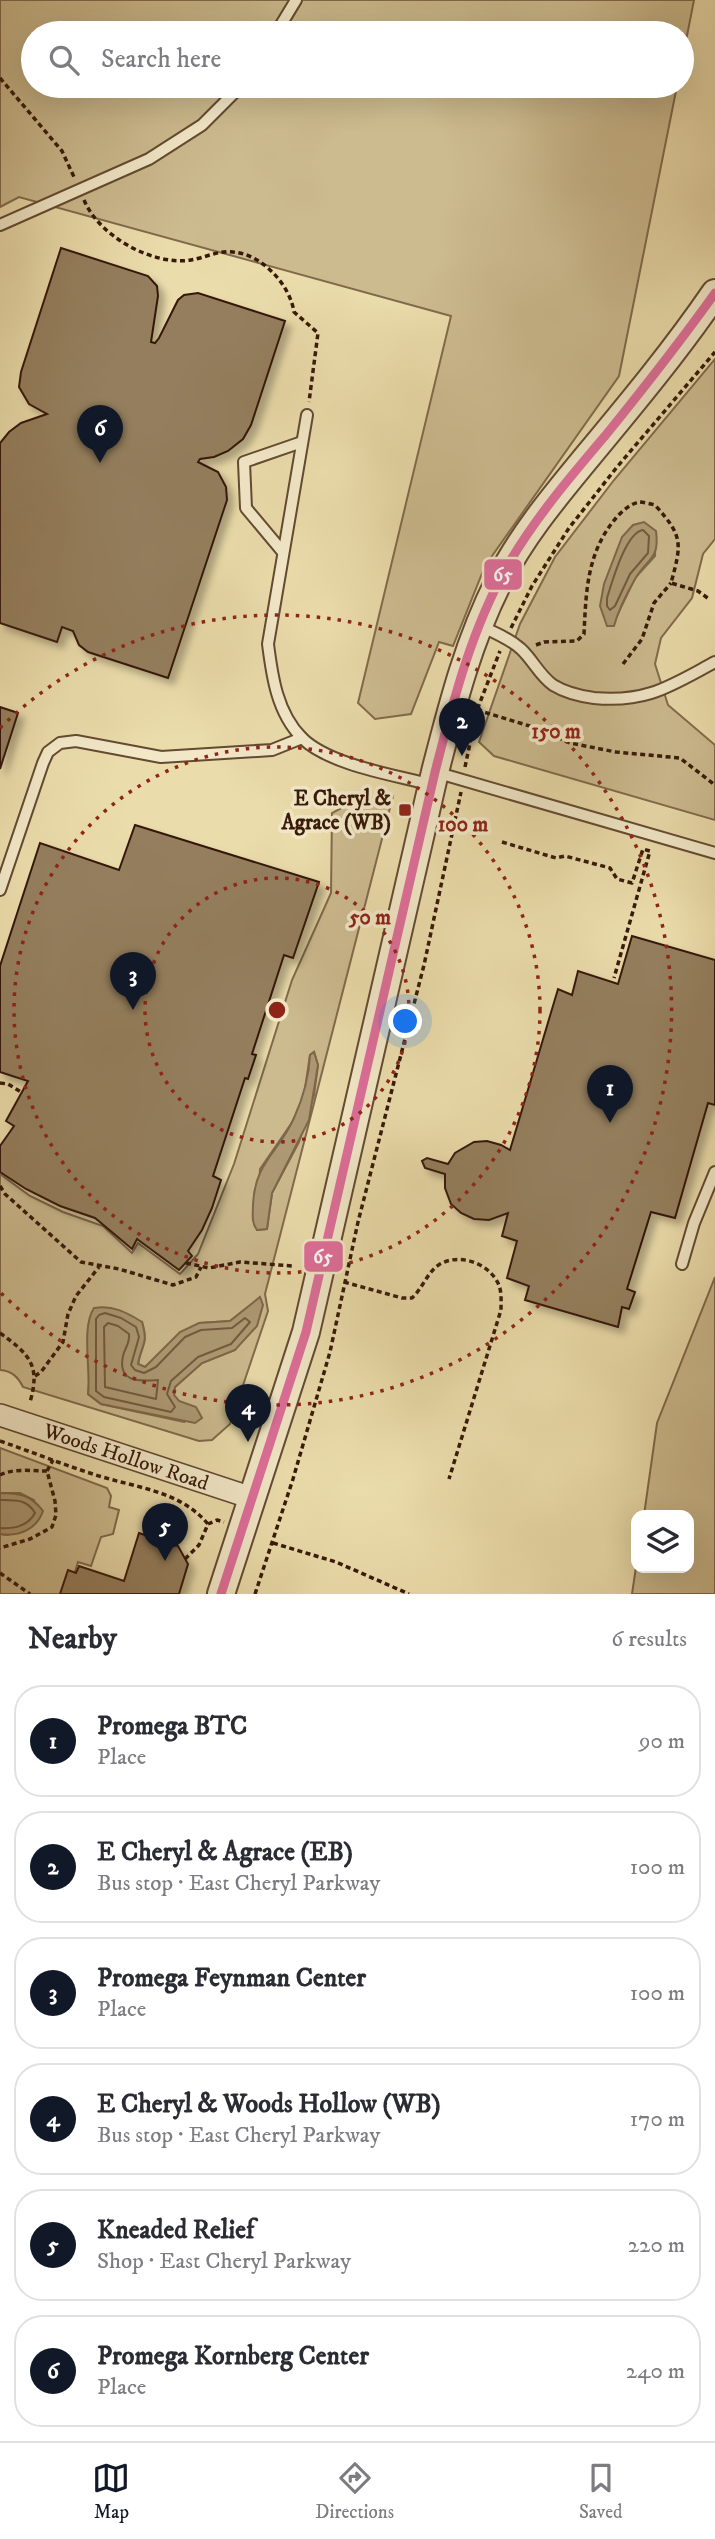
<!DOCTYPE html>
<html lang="en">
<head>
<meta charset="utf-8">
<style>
	body { margin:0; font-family:"IM FELL DW Pica",serif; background:#f7f7f7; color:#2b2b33 }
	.controls { position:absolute; right:21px; bottom:21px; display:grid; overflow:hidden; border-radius:14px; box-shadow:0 7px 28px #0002 }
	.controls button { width:63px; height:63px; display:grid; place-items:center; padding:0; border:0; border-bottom:2px solid #e1e1e2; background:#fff; color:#2b2b33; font:35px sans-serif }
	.you { position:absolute; left:406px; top:1022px; width:24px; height:24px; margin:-18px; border:5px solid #fff; border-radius:50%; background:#1a73e8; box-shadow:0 0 0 10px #1a73e833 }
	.badge { display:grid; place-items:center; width:46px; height:46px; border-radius:50%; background:#111827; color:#fff; font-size:23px; font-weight:700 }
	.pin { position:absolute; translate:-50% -58px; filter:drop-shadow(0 2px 4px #0008) }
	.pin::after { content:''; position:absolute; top:37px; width:24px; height:21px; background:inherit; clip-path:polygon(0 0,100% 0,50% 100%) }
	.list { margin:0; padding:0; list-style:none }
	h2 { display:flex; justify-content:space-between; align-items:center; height:91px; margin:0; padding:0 28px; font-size:30px }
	h2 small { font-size:23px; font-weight:400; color:#7c7c81 }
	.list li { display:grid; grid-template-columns:46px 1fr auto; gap:21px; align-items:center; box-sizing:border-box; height:112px; margin:0 14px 14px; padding:0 14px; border:2px solid #e1e1e2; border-radius:28px }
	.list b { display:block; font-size:26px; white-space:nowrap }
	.list p { margin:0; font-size:23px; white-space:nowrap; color:#7c7c81 }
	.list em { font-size:23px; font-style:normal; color:#7c7c81 }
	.icon { flex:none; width:38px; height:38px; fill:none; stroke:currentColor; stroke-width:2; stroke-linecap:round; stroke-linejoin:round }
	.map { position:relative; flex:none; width:715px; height:1594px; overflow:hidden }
	.search { position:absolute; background:#fff; box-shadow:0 7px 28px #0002; left:21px; right:21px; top:21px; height:77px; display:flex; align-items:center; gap:18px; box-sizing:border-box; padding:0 24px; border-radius:38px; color:#7c7c81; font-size:26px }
	.sheet { height:847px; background:#fff }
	nav { display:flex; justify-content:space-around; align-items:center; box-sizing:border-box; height:98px; border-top:2px solid #e1e1e2; background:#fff; font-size:19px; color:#7c7c81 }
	nav a { display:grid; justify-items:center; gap:4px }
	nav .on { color:#111827 }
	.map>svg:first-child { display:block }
	.green { fill:#ccbb8f; stroke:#816a4c; stroke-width:2; fill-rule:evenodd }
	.water { fill:#ad9a74; stroke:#7d6649; stroke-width:2 }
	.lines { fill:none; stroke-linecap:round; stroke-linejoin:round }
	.shore { stroke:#725a3e; stroke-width:2 }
	.building { fill:#947e5d; stroke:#361908; stroke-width:2; filter:url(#shadow) }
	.service-casing { stroke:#634a31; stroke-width:14 }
	.minor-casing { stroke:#634a31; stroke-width:24 }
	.tertiary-casing { stroke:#634a31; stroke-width:30 }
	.path { stroke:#361908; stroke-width:3.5; stroke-dasharray:5 3.5; stroke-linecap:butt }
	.service { stroke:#f2e8c8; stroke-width:10 }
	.minor { stroke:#f2e8c8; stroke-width:21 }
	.tertiary { stroke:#f2e8c8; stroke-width:26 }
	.bus-1-casing { stroke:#f2e8c8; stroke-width:14 }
	.bus-1 { stroke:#de6e9a; stroke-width:9 }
	.ring { fill:none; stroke:#8f2418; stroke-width:3.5; stroke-dasharray:3.5 7 }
	.poi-dot { fill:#8f2418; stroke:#f2e8c8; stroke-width:2.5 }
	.labels { text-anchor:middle; stroke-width:7; stroke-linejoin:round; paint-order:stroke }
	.poi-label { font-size:21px; font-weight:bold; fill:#361908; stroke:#f2e8c8; text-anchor:end }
	.street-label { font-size:21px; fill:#361908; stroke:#f2e8c8 }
	.centre { fill:#8f2418; stroke:#f2e8c8; stroke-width:3.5 }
	.ring-label { font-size:21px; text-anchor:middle; font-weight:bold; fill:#8f2418; stroke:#f2e8c8; stroke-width:7; stroke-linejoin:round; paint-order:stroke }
	.line-badge { stroke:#f2e8c8; stroke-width:2.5 }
	.badge-label { font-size:19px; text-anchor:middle; font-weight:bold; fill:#fff }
</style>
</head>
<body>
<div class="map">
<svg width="715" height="1594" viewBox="0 0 715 1594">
	<defs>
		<filter id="shadow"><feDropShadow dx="6" dy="6" stdDeviation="3.5" flood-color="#0004"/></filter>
	</defs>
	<rect width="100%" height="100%" fill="#ebdcab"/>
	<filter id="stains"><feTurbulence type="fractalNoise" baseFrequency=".00286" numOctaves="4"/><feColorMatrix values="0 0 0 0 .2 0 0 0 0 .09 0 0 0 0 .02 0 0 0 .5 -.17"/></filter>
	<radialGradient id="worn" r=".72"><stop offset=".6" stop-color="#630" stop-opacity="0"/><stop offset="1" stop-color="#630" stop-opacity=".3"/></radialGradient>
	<g class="green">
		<path d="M 0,0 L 694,0 L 682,61 L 682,33 L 33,33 L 33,86 L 677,86 L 619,376 L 485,566 L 453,646 L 439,642 L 411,714 L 375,719 L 358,703 L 451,316 L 19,197 L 0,207 Z"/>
		<path d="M 715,359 L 715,539 L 703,554 L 692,598 L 661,638 L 655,664 L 668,705 L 715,745 L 715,820 L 494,756 L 479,742 L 520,624 L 555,557 L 614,480 ZM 656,531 L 655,556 L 635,578 L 616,618 Z"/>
		<path d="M 393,796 L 265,1294 L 268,1311 L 230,1424 L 212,1440 L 199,1441 L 23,1387 C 18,1377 12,1371 0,1370 L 0,1174 L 30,1196 L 63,1212 L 103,1226 L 132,1253 L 138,1243 L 180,1274 L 198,1254 L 234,1164 L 292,980 L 331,893 L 332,813 L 358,799 ZM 314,1052 L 318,1065 L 314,1095 L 299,1142 L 272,1193 L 267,1229 L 257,1230 L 260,1169 L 293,1121 L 304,1095 L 310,1055 ZM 260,1298 L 235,1350 L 202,1363 L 175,1387 L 173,1395 L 179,1401 L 184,1422 L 101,1404 L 88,1394 L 90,1375 L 88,1354 L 142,1322 C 149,1346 141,1344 138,1364 L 145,1367 L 199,1323 L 230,1321 Z"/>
		<path d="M 715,1277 L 715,1594 L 632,1594 L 636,1567 L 689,1568 L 689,1515 L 644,1515 L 657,1423 Z"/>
		<path d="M 0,1448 L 107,1488 L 111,1496 L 109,1507 L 119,1510 L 113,1534 L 101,1537 L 91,1566 L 78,1562 L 68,1594 L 0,1594 L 0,1534 L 8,1535 L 34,1500 L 20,1493 L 0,1493 Z"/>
	</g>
	<g class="water">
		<path d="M 644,522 L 656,531 C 660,560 647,558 635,579 C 627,593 618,611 614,626 L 607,626 L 600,606 L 604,584 L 622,537 L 633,525 Z"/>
		<path d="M 314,1052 L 318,1065 L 309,1120 L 272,1193 L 267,1229 L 257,1230 C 251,1222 253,1214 253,1204 C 255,1162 279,1152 294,1118 C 303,1098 309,1077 310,1055 Z"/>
		<path d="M 260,1297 L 263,1305 L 257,1326 L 235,1350 L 202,1363 L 175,1387 L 174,1395 L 179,1401 L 196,1407 L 202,1418 L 195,1423 L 101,1404 L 88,1394 C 91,1370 81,1327 94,1308 C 113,1305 126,1312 142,1322 C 149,1346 141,1344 138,1364 L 145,1367 L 180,1332 L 199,1323 L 230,1321 Z"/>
		<path d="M 0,1493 C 20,1493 31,1495 43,1511 C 37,1529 19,1537 0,1534 Z"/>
	</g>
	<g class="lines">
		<g class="shore">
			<path d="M 643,530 L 649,536 L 648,553 L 630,574 L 615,606 L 610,610 L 607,606 L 607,598 C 612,582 626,532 643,530 Z"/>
			<path d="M 105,1313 L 121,1318 L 136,1327 L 139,1337 L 131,1365 L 135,1370 L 144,1373 L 156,1367 L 185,1337 L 201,1330 L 232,1328 L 245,1318 L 250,1322 L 231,1344 L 198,1357 L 171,1381 L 167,1394 L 175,1407 L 171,1412 L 104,1397 L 96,1391 L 96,1319 L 99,1315 Z"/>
			<path d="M 108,1323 L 118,1326 L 129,1334 C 130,1344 125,1347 123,1356 C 117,1384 142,1381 158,1380 L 156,1399 L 105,1387 L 104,1327 Z"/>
			<path d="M 0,1500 C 15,1500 27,1499 35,1513 C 28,1526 14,1529 0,1528"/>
		</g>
	</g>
	<g class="building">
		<path d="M 61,248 L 148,276 L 157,286 L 158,296 L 151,342 L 155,343 L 159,338 L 178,300 L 184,295 L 198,293 L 285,321 L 251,425 L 243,439 L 228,451 L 214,457 L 200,459 L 198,462 L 218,472 L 226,487 L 227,500 L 168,678 L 88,652 L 79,645 L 73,631 L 62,627 L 57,642 L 0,623 L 0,443 L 9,432 L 21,423 L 47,414 L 29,404 L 19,387 L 21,372 Z"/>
		<path d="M 0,707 L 18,713 L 0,769 Z"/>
		<path d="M 135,825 L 319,882 L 293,958 L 284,955 L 252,1054 L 256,1055 L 248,1079 L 245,1078 L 213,1176 L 221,1180 L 212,1208 L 202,1230 L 188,1251 L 192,1256 L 179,1270 L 137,1239 L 132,1249 L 95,1218 L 60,1206 L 26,1189 L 0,1172 L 0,1146 L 14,1126 L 6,1121 L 28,1081 L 0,1072 L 0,966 L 40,843 L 119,870 Z"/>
		<path d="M 632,936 L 715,960 L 715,1105 L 708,1103 L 675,1218 L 651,1212 L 627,1289 L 635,1292 L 629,1309 L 622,1307 L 618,1327 L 525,1300 L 529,1286 L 507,1278 L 517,1241 L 502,1236 L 508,1213 L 489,1220 L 474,1219 L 461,1213 L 451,1204 L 445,1188 L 445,1174 L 425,1168 L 422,1161 L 427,1158 L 448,1164 L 455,1153 L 474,1142 L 487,1141 L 501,1145 L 510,1150 L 558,989 L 572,995 L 578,971 L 618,984 Z"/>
		<path d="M 139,1533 L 178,1546 L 188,1564 L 179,1594 L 60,1594 L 68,1570 L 76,1573 L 79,1566 L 124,1581 Z"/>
	</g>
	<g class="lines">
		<defs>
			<g id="service">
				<path d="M 276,33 L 296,0"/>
				<path d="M 0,225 L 149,159 L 202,125 L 241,86"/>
				<path d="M 307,415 L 268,644 C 272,676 277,713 302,738 C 329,765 395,775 432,785"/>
				<path d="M 282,551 L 246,508 L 244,462 L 302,442"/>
				<path d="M 478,625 C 493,632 509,638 521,649 C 533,660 539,675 553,685 C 566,693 579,696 594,698 C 647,703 670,686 715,662"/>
				<path d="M 435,772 L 715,853"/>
				<path d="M 0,890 L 43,763 L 48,752 L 60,743 L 76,741 L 161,757 L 272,750 L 302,738"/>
				<path d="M 682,1264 L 694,1223 L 715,1172"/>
			</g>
			<g id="minor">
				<path id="s1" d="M 0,1415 L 252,1498"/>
			</g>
			<path id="tertiary" d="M 221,1594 L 306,1332 L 435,772 C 452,706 468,642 499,581 C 522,535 556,495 588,456 C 632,403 676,350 715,293"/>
		</defs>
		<use href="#service" class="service-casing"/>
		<use href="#minor" class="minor-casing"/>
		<use href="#tertiary" class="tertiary-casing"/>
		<g class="path">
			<path d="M 0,78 L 62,151 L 74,177"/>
			<path d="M 84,200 C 99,236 152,266 191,260 C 204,258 219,250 233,252 C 262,254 290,285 294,312 L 318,333 L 309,402"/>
			<path d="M 511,628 L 532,586 L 569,528 L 617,467 L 715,352"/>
			<path d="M 536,645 L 544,642 L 577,641 L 584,634 C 586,591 587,552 616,518 C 621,512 630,504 639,502 C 643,502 651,504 655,505 C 683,536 682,543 671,583 L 698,591 L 709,599"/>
			<path d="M 623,664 L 642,639 L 654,603 L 671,583"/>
			<path d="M 477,710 L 533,727 L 570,743 L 616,752 L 680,758 L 715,785"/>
			<path d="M 465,767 L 477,710 L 500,651"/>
			<path d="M 502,842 L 556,858 L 565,856 L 610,868 L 617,879 L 632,883 L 643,849 L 650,851 L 614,978"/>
			<path d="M 0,1083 L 8,1084 L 21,1092"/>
			<path d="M 0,1186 L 5,1194 L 81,1262 L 119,1269 L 173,1285 L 196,1277 L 201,1267"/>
			<path d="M 186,1263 L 209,1268 L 240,1262 L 293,1266"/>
			<path d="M 344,1282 L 402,1298 L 412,1298 C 423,1288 427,1272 440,1264 C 460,1253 488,1263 498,1283 C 502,1291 501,1301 501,1310 L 449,1479"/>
			<path d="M 0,1333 C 29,1354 41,1365 30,1402"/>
			<path d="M 35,1376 L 41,1372 L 63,1342 L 68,1314 L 76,1296 L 99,1267"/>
			<path d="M 0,1441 C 32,1452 64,1465 96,1475 C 136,1488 179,1490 208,1524"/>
			<path d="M 47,1471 L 53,1460"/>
			<path d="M 0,1475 C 14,1468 32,1471 47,1471 L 55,1501 L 56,1515 L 52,1527 L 30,1539 L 0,1548"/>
			<path d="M 273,1543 L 336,1562 L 409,1594"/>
			<path d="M 185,1559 L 199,1545 L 208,1524 L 217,1520 L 224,1522"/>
			<path d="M 0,1573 L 30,1594"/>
			<path d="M 255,1594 L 293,1479 L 330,1352 L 358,1222 L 424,965 L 461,792"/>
		</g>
		<use href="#service" class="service"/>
		<use href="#minor" class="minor"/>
		<use href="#tertiary" class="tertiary"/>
		<defs>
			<path id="bus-1" d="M 221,1594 L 306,1332 L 435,772 C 453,701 472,627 509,563 C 536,517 571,476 605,436 C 643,389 680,342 715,293"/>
		</defs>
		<use href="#bus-1" class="bus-1-casing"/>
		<use href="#bus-1" class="bus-1"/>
	</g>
	<g class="ring">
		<circle cx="277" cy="1010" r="132"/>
		<circle cx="277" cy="1010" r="263"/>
		<path d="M0 728A395 395 0 1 1 0 1292"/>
	</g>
	<rect class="poi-dot" x="398" y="803" width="14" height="14" rx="3.5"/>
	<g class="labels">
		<g class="poi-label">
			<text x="391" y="805">E Cheryl &amp;<tspan x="391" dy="24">Agrace (WB)</tspan></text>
		</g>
		<g class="street-label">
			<text dy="7" stroke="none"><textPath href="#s1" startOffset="133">Woods Hollow Road</textPath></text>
		</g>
	</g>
	<circle cx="277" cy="1010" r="10" class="centre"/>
	<g class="ring-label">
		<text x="556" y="738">150 m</text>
		<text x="463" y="831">100 m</text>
		<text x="370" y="924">50 m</text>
	</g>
	<g class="line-badge">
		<rect x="483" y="558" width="40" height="33" rx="7" fill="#de6e9a"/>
		<rect x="303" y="1240" width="41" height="33" rx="7" fill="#de6e9a"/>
	</g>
	<g class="badge-label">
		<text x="503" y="581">65</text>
		<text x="323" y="1263">65</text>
	</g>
	<rect width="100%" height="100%" filter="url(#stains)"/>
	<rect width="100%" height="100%" fill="url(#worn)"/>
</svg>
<div class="controls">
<button><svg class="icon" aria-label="layers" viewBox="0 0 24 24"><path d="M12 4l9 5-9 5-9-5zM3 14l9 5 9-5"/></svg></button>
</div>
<div class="you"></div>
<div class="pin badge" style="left:610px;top:1123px">1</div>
<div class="pin badge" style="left:462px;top:756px">2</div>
<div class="pin badge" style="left:133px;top:1010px">3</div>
<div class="pin badge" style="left:248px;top:1442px">4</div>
<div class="pin badge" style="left:165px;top:1561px">5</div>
<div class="pin badge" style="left:100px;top:463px">6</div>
<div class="search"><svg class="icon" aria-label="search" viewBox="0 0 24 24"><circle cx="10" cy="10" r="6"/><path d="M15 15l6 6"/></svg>Search here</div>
</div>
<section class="sheet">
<h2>Nearby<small>6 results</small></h2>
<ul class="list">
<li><span class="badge">1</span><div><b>Promega BTC</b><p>Place</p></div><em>90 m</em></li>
<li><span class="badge">2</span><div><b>E Cheryl &amp; Agrace (EB)</b><p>Bus stop · East Cheryl Parkway</p></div><em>100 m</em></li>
<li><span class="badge">3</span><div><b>Promega Feynman Center</b><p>Place</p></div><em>100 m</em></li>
<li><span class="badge">4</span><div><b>E Cheryl &amp; Woods Hollow (WB)</b><p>Bus stop · East Cheryl Parkway</p></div><em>170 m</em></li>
<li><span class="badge">5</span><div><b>Kneaded Relief</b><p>Shop · East Cheryl Parkway</p></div><em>220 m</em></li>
<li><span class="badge">6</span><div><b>Promega Kornberg Center</b><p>Place</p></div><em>240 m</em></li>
</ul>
</section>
<nav>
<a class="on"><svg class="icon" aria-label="map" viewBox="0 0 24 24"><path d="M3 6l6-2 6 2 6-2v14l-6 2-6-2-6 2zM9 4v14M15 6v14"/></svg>Map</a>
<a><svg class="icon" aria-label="directions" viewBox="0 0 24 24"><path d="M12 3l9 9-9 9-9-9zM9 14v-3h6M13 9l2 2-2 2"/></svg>Directions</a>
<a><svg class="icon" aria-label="saved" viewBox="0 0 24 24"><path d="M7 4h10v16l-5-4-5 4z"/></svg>Saved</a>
</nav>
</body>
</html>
